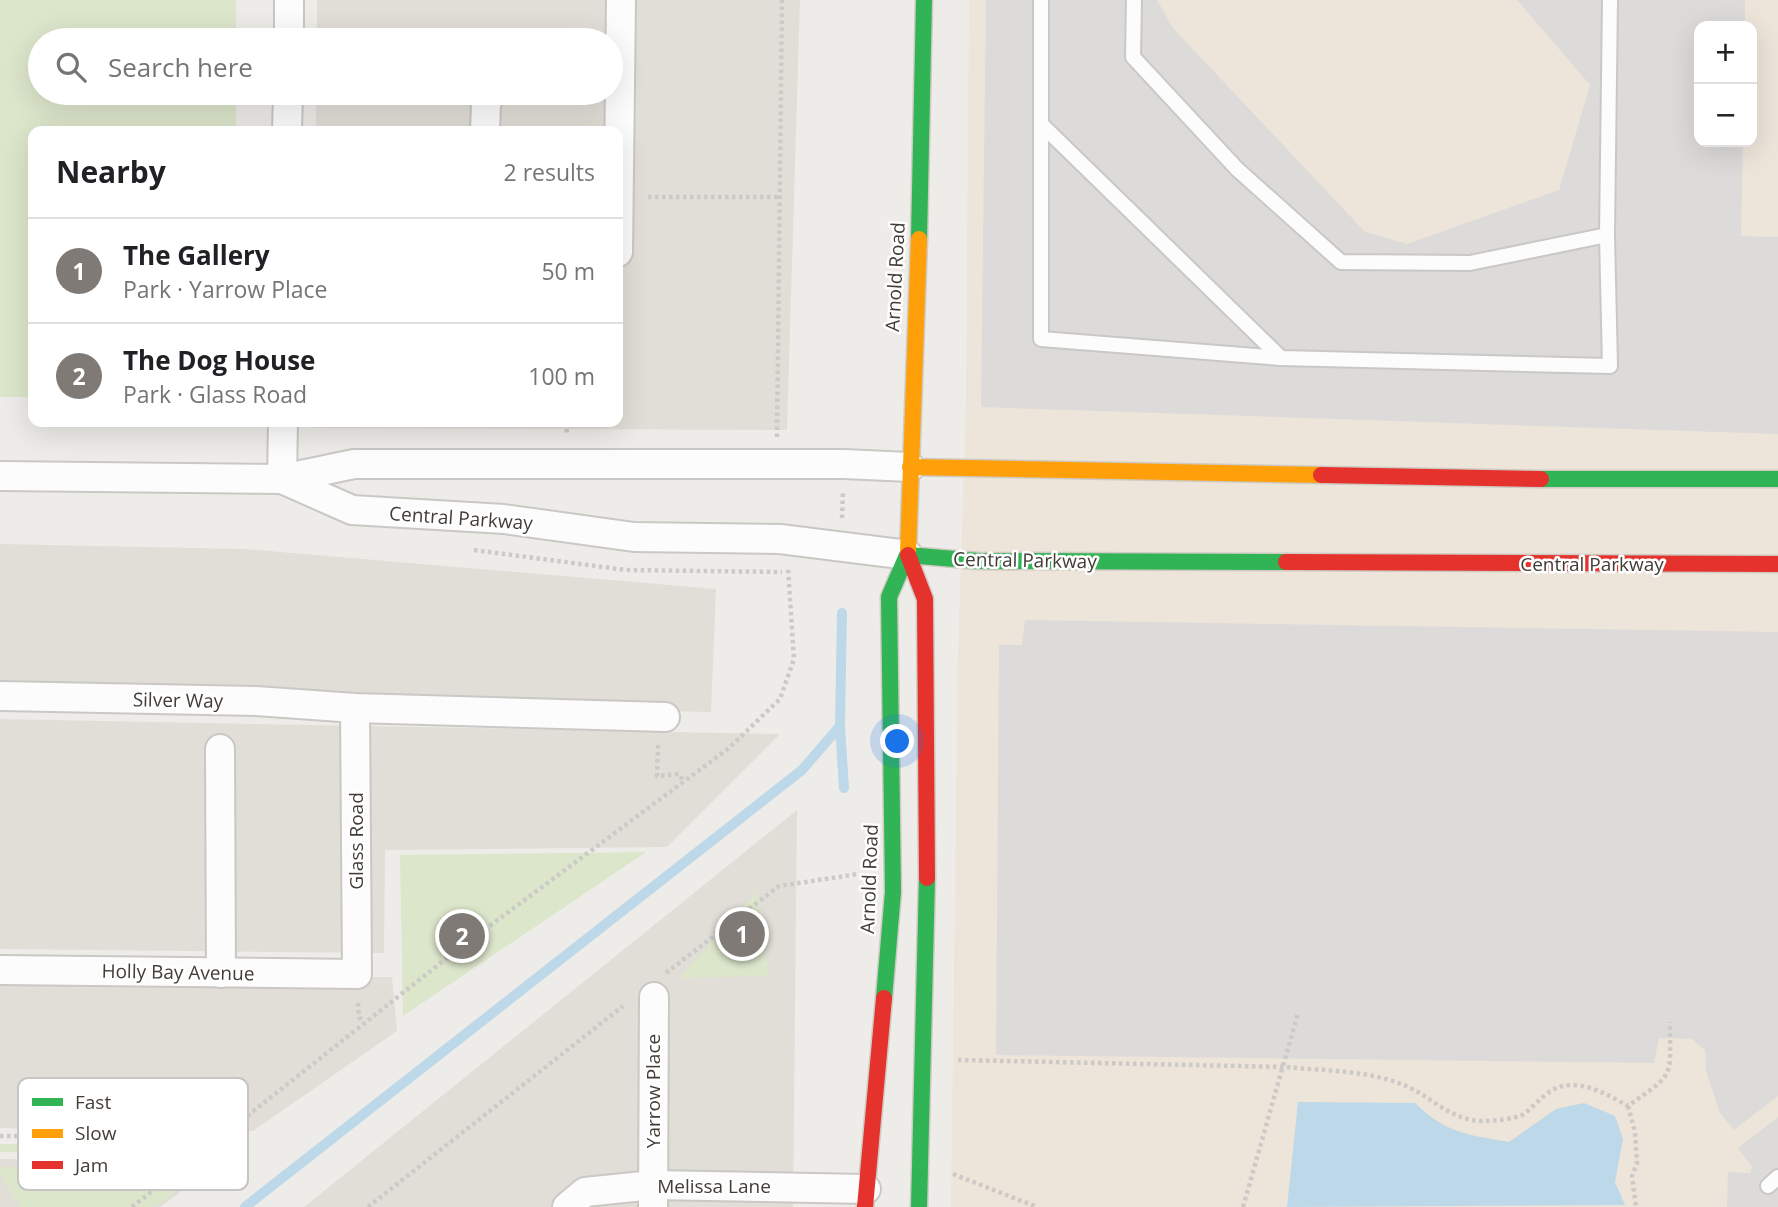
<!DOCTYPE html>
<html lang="en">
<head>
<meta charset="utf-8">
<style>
	body { margin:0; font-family:"Open Sans",sans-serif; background:#f2f2f2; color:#202124 }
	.controls { position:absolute; right:21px; top:21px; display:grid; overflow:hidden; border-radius:14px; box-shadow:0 7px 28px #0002 }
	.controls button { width:63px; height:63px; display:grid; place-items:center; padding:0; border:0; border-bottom:2px solid #e0e0e0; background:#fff; color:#202124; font:35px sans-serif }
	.you { position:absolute; left:898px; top:742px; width:24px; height:24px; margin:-18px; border:5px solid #fff; border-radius:50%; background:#1a73e8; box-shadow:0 0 0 10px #1a73e833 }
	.badge { display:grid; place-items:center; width:46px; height:46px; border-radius:50%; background:#7f7a75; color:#fff; font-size:23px; font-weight:700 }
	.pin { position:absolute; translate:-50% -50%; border:4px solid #fff; box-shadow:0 2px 7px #0006 }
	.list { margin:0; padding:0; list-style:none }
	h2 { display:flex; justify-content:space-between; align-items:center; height:91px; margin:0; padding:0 28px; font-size:30px }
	h2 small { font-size:23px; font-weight:400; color:#757577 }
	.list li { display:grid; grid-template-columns:46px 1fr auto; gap:21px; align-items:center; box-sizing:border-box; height:105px; padding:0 28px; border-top:2px solid #e0e0e0 }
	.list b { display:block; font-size:26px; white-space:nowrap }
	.list p { margin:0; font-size:23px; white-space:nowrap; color:#757577 }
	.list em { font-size:23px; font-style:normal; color:#757577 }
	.icon { flex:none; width:38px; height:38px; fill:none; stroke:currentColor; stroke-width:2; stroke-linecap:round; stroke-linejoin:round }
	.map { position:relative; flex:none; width:1778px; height:1207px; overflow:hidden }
	.search { position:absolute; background:#fff; box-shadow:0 7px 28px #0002; left:28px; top:28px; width:595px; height:77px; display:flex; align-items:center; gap:18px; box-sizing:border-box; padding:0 24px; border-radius:38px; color:#757577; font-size:26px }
	.panel { position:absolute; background:#fff; box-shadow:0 7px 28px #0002; left:28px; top:126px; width:595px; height:301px; border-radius:14px }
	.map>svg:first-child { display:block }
	.residential { fill:#e1ded7 }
	.commercial { fill:#ede4da; fill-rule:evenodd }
	.green { fill:#dce6cb }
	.parking { fill:#dddbd9 }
	.water { fill:#bdd8e8 }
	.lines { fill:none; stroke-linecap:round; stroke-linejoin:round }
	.stream { stroke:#bdd8e8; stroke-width:10 }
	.lane-casing { stroke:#cac8c5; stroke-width:18 }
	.street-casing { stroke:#cac8c5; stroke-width:32 }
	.fast-casing { stroke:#cfcbc3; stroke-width:19 }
	.slow-casing { stroke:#cfcbc3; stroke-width:19 }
	.jam-casing { stroke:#cfcbc3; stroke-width:19 }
	.path { stroke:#cccac6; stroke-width:4.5; stroke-dasharray:3.5 3.5; stroke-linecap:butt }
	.lane { stroke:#fcfcfc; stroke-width:14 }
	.street { stroke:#fcfcfc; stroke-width:28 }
	.fast { stroke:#30b455; stroke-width:16 }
	.slow { stroke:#ff9f0a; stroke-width:16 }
	.jam { stroke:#e5322d; stroke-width:16 }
	.labels { text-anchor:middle; stroke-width:5; stroke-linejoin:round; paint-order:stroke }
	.street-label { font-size:19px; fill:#433d36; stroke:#fff }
	.key { fill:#fff; stroke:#c7c5c3; stroke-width:2 }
	.key-label { font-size:19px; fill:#433d36 }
</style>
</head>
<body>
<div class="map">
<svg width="1778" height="1207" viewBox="0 0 1778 1207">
	<rect width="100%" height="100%" fill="#eeece9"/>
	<g class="residential">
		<path d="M 317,0 L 800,0 L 787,430 L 313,428 L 313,422 L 618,422 L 618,131 L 316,131 L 316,93 L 611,93 L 611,40 L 317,40 Z"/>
		<path d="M 0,544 L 244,549 L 716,589 L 711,712 L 0,696 Z"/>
		<path d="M 0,719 L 780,734 L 667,847 L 385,850 L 384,953 L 0,949 Z"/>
		<path d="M 797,810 L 793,1207 L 304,1207 Z"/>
		<path d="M 0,976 L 392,977 L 397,1031 L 253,1131 L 0,1128 Z"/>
		<path d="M 0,1159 L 223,1160 L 160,1207 L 0,1207 Z"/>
	</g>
	<path class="commercial" d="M 969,0 L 1778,0 L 1778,1207 L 951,1207 L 958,653 L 966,405 ZM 1699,26 L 1752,26 L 1752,142 L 1699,142 Z"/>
	<g class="green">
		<path d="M 0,0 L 236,0 L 236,40 L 40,40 L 40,93 L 236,93 L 236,131 L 33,131 L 33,397 L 0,397 Z"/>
		<path d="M 646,852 L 403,1016 L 400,855 Z"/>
		<path d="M 758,891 L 769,976 L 679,978 Z"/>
		<path d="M 0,1144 L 240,1146 L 227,1154 L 0,1152 Z"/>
		<path d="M 0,1167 L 203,1170 L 155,1207 L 20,1207 L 0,1176 Z"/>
	</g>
	<g class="parking">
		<path d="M 986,0 L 1157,0 L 1173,28 L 1365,232 L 1407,244 L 1559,190 L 1590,85 L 1517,0 L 1745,0 L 1745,26 L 1699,26 L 1699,142 L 1743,142 L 1741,236 L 1778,237 L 1778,434 L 981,407 Z"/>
		<path d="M 1025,620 L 1778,632 L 1778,1096 L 1734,1130 L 1720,1113 L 1706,1071 L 1705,1050 L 1692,1039 L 1659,1038 L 1654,1063 L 996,1055 L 999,645 L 1022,645 Z"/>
		<path d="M 1778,1117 L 1778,1207 L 1727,1207 L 1728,1172 L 1750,1173 L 1752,1167 L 1738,1148 Z"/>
	</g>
	<path class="water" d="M 1298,1102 L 1415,1103 C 1445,1133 1469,1135 1509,1142 L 1556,1109 L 1584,1103 L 1615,1116 L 1623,1139 L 1615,1182 L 1625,1205 L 1287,1207 Z"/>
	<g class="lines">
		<g class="stream">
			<path d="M 840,726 L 844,788"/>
			<path d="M 245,1207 L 802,770 L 840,726 L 842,613"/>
		</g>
		<defs>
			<g id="lane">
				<path d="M 1041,0 L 1041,339 L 1281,358 L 1610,366 L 1607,235"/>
				<path d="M 1134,0 L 1133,57 L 1237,169 L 1341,262 L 1470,263 L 1607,235 L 1610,0"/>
				<path d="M 1041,124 L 1281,358"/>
				<path d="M 1768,1186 L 1778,1177"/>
			</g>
			<g id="street">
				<path d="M 289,40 L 289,0"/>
				<path d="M 287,131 L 288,93"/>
				<path d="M 485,131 L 486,104 L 490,93"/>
				<path d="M 618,252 L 621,0"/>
				<path d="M 0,476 L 282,479 L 354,464 L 844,464 L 910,467"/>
				<path d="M 282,479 L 352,510 L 504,519 L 634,537 L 780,539 L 908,555"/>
				<path d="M 282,479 L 283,422"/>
				<path d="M 0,696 L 256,701 L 355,708 L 665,717"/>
				<path d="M 220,749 L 221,973"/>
				<path d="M 0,970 L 357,974 L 355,708"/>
				<path d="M 567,1207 L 585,1192 L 653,1185 L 866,1189"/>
				<path d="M 653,1207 L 654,997"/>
			</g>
			<g id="fast">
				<path d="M 919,239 L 924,0"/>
				<path d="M 1541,479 L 1778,479"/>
				<path d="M 908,555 L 978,561 L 1286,562"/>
				<path d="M 884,998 L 893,892 L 889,597 L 908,553"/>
				<path d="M 919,1207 L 927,878"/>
			</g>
			<g id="slow">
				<path d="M 910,467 L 1321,475"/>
				<path d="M 908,553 L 919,239"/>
			</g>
			<g id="jam">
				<path d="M 1321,475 L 1541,479"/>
				<path d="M 908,555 L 925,599 L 927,878"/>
				<path d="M 1286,562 L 1778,564"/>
				<path d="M 865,1207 L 884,998"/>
			</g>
		</defs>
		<use href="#lane" class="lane-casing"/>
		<use href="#street" class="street-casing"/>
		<use href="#fast" class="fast-casing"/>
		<use href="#slow" class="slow-casing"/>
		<use href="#jam" class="jam-casing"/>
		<g class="path">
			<path d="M 648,197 L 780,197"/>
			<path d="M 566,422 L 567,435"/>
			<path d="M 777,437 L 782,0"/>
			<path d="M 842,518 L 843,492"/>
			<path d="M 474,550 L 626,570 L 782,572"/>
			<path d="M 658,745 L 657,776 L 679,774 L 684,782"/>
			<path d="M 666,973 L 779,886 L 858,874"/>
			<path d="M 358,1003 L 359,1017 L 364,1022"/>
			<path d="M 958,1060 L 1285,1067 C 1324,1071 1370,1070 1406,1086 C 1432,1097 1451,1121 1483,1121 C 1493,1121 1516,1119 1524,1114 C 1537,1104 1547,1089 1563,1086 C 1585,1081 1610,1096 1628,1106 C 1676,1072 1670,1079 1670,1022"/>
			<path d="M 1628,1106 L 1635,1132 L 1637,1163 L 1632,1176 L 1636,1207"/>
			<path d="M 0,1136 L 221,1137"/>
			<path d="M 953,1174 L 1037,1207"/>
			<path d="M 132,1207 L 452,954 L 729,748 L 780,699 L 794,659 L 788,568"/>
			<path d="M 368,1207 L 623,1006"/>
			<path d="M 1243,1207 L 1298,1013"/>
		</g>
		<use href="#lane" class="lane"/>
		<use href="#street" class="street"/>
		<use href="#fast" class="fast"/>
		<use href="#slow" class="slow"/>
		<use href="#jam" class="jam"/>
	</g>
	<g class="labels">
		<g class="street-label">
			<text transform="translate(895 277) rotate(-87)" y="7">Arnold Road</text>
			<text transform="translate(461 518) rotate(4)" y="7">Central Parkway</text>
			<text transform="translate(1025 560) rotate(1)" y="7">Central Parkway</text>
			<text x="1592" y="571">Central Parkway</text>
			<text transform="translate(178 700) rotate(1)" y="7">Silver Way</text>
			<text transform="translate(356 841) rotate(-90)" y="7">Glass Road</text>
			<text transform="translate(869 879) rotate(-88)" y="7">Arnold Road</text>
			<text transform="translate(178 972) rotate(1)" y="7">Holly Bay Avenue</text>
			<text transform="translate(653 1091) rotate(-90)" y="7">Yarrow Place</text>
			<text x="714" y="1193">Melissa Lane</text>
		</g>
	</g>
	<rect x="18" y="1078" width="230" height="112" rx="10" class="key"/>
	<rect x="32" y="1098" width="31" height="8" fill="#30b455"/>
	<rect x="32" y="1129" width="31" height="9" fill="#ff9f0a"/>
	<rect x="32" y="1161" width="31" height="8" fill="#e5322d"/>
	<g class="key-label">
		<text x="75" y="1109">Fast</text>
		<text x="75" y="1140">Slow</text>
		<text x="75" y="1172">Jam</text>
	</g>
</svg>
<div class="controls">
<button>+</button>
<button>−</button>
</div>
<div class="you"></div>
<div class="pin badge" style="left:742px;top:934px">1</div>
<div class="pin badge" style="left:462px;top:936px">2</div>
<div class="search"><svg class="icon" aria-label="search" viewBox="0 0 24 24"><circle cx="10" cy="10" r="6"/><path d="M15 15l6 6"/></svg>Search here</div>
<section class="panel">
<h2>Nearby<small>2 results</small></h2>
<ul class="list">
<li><span class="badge">1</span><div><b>The Gallery</b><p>Park · Yarrow Place</p></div><em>50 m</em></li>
<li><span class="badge">2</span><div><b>The Dog House</b><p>Park · Glass Road</p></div><em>100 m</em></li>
</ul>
</section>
</div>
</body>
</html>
